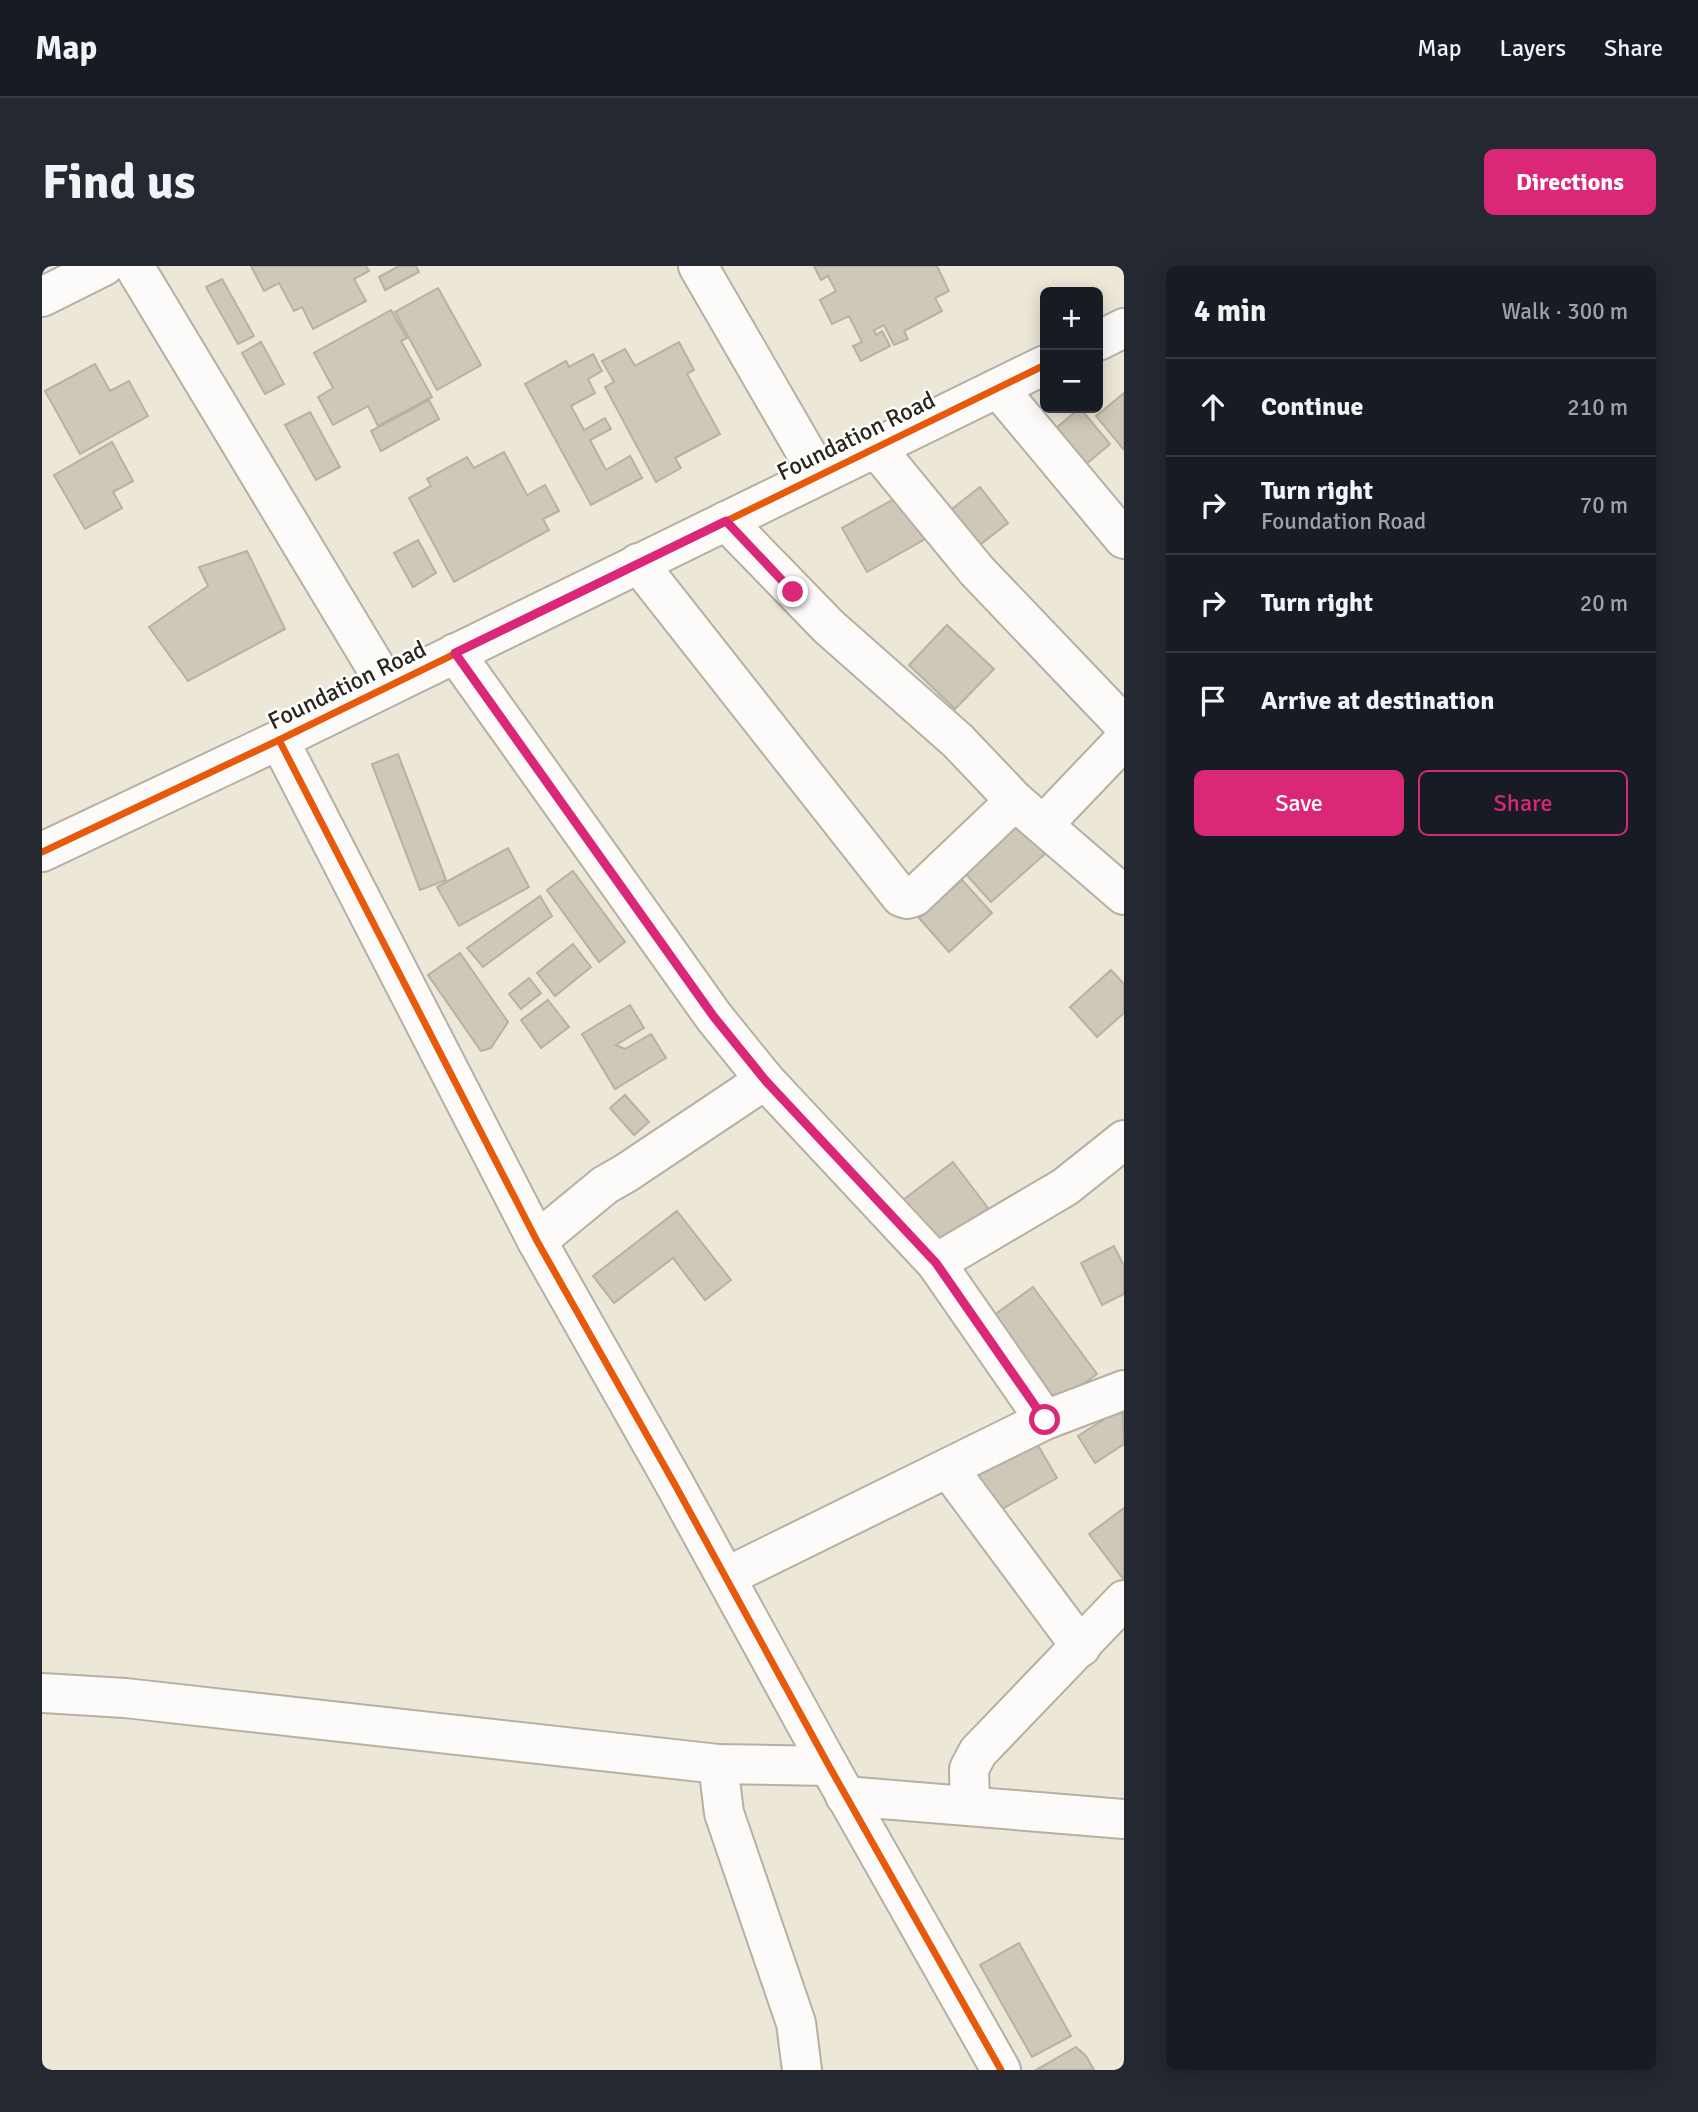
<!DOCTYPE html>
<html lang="en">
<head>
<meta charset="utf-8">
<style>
	body { margin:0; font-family:Signika,sans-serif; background:#242831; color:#f1f3f6 }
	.controls { position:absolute; right:21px; top:21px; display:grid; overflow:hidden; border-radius:10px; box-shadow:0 4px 18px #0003 }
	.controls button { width:63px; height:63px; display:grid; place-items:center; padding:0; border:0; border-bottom:2px solid #363941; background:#171b24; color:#f1f3f6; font:35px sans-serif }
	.stop { position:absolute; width:21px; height:21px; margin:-16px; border:5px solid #db2777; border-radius:50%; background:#fff }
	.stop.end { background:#db2777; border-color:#fff; box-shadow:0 2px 7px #0008 }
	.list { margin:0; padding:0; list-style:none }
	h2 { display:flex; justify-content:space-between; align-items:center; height:91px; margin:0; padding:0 28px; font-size:30px }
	h2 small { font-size:23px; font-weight:400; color:#9ea1a6 }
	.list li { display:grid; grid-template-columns:46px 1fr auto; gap:21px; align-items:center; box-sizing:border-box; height:98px; padding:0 28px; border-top:2px solid #363941 }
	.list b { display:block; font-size:26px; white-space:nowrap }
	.list p { margin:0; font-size:23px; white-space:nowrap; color:#9ea1a6 }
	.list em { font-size:23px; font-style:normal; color:#9ea1a6 }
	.actions { display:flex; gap:14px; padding:21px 28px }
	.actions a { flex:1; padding:16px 0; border:2px solid #db2777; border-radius:10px; text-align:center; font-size:24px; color:#db2777 }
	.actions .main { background:#db2777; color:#fff }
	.icon { flex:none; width:38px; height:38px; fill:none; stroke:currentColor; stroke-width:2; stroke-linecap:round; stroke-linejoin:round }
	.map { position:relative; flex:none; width:1082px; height:1804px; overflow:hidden; border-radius:10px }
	header { display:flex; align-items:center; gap:42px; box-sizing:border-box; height:98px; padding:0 35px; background:#171b24; border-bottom:2px solid #363941 }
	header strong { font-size:33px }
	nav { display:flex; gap:38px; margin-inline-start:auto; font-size:24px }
	.intro { display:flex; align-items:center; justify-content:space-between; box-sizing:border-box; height:168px; padding:0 42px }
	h1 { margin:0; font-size:49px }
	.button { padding:18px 32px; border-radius:10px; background:#db2777; color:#fff; font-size:24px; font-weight:700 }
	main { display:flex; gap:42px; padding:0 42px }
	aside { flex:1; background:#171b24; border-radius:10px; box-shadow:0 4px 18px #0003 }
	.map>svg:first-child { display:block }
	.building { fill:#cfc7b8; stroke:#b7b1a5; stroke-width:2 }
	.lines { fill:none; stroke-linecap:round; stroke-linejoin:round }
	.minor-casing { stroke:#b4b0a4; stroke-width:42 }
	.minor { stroke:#fcfbf9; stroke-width:38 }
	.cycleway-casing { stroke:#fff; stroke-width:11 }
	.cycleway { stroke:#e8590c; stroke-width:7 }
	.route { stroke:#db2777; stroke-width:9 }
	.labels { text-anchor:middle; stroke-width:5; stroke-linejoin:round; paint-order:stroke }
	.street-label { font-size:24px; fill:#29261b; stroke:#fff }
</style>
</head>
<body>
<header>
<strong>Map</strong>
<nav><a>Map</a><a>Layers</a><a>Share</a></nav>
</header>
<div class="intro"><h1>Find us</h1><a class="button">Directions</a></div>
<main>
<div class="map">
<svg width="1082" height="1804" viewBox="0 0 1082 1804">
	<rect width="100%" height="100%" fill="#ece7d7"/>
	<g class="building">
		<path d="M 209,0 L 324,0 L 327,5 L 312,13 L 324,35 L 271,63 L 260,41 L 252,45 L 237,17 L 222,25 Z"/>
		<path d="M 357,0 L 374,0 L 377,6 L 343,24 L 337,11 Z"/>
		<path d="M 772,0 L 895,0 L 907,25 L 893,32 L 900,45 L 862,65 L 866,73 L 852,79 L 842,59 L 832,64 L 834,69 L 840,65 L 848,80 L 819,95 L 811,80 L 820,76 L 807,50 L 790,58 L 778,34 L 794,25 L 786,10 L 779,14 Z"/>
		<path d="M 180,13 L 212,70 L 196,78 L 164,21 Z"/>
		<path d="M 396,22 L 439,99 L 395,124 L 353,46 Z"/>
		<path d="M 349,44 L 365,72 L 359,75 L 390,131 L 336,160 L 326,140 L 291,159 L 276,131 L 291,122 L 272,87 Z"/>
		<path d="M 219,76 L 242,118 L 223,128 L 200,87 Z"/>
		<path d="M 637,76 L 652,104 L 645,108 L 678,168 L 633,192 L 639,202 L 614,216 L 563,121 L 572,116 L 560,95 L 583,83 L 593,100 Z"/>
		<path d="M 551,88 L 560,105 L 546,113 L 553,127 L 529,140 L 542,164 L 563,152 L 569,163 L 548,174 L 564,204 L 588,190 L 600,212 L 549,239 L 483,118 L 524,95 L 527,101 Z"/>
		<path d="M 53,98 L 68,125 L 87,115 L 106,150 L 38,188 L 3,125 Z"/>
		<path d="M 1082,127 L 1082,184 L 1054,150 Z"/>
		<path d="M 387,134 L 397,153 L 339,185 L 329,165 Z"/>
		<path d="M 1038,142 L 1068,178 L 1037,204 L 1007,168 Z"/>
		<path d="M 268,146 L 298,201 L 274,214 L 243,159 Z"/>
		<path d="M 70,176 L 91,215 L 71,226 L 80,242 L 43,263 L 12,209 Z"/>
		<path d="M 462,186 L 485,229 L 503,219 L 517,245 L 501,253 L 507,264 L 412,316 L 367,232 L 389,220 L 385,213 L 425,191 L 432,202 Z"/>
		<path d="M 938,221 L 966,257 L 935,281 L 906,246 Z"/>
		<path d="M 859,229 L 883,273 L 825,306 L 800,262 Z"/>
		<path d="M 376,274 L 394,307 L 371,321 L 352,287 Z"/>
		<path d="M 205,285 L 243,363 L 146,415 L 107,361 L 166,320 L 157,301 Z"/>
		<path d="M 905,359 L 952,403 L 913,443 L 867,399 Z"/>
		<path d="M 356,488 L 404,614 L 378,624 L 330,498 Z"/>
		<path d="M 976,558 L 1003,588 L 949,636 L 922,606 Z"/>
		<path d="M 466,582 L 487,621 L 417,660 L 395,621 Z"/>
		<path d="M 531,605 L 583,676 L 557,696 L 505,624 Z"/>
		<path d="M 920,614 L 950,647 L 907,686 L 877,652 Z"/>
		<path d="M 498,630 L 510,650 L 441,701 L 425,682 Z"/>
		<path d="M 531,678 L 549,701 L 513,730 L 495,707 Z"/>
		<path d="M 418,687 L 466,756 L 449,782 L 439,785 L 386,709 Z"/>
		<path d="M 1069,704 L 1082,718 L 1082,747 L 1055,771 L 1028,741 Z"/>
		<path d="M 487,712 L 499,727 L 479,743 L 467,728 Z"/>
		<path d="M 506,734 L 527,761 L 499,782 L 479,754 Z"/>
		<path d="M 588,739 L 602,762 L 574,779 L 583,783 L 609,768 L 624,792 L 573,823 L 540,768 Z"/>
		<path d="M 583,829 L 607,856 L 592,869 L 568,842 Z"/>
		<path d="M 911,896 L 946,942 L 896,980 L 861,934 Z"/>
		<path d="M 635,945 L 689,1014 L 663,1034 L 631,992 L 572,1037 L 551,1010 Z"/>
		<path d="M 1072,980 L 1082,1000 L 1082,1028 L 1060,1039 L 1039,997 Z"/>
		<path d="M 991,1021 L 1055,1108 L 1013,1139 L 948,1052 Z"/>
		<path d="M 1081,1141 L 1082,1178 L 1053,1197 L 1036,1170 Z"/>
		<path d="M 994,1176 L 1015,1212 L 948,1250 L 927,1214 Z"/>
		<path d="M 1082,1242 L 1082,1314 L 1047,1268 Z"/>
		<path d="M 977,1677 L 1029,1770 L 990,1791 L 938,1699 Z"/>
		<path d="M 1034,1781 L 1044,1790 L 1052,1804 L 994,1804 Z"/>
	</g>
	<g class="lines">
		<defs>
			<g id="minor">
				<path d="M 92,0 L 345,420"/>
				<path d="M 656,0 L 777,209"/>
				<path d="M 0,31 L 62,0"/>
				<path d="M 1056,75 L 1082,62"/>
				<path d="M 956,122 L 1082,273"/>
				<path d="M 834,182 L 935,305 L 1082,459"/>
				<path d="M 684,255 L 787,361 L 916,475 L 973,535 L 1082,629"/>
				<path d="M 596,297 L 859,631 L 865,633 L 872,631 L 973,535"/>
				<path d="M 413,387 L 672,751 L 723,814 L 894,997 L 1003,1154"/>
				<path d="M 237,474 L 495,975 L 632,1217 L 787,1500 L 959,1804"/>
				<path d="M 1001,559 L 1082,474"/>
				<path d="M 0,586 L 237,474 L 1003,99"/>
				<path d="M 495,975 L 563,919 L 584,907 L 723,814"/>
				<path d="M 894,997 L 1023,921 L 1082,874"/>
				<path d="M 906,1202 L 1039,1381"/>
				<path d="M 684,1311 L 1003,1154 L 1082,1124"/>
				<path d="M 0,1427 L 83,1432 L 676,1498 L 787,1500"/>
				<path d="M 676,1498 L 682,1547 L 754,1757 L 760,1804"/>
				<path d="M 803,1530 L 1082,1553"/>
				<path d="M 928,1540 L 927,1503 L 936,1486 L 1082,1334"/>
			</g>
		</defs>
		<use href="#minor" class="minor-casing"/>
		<use href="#minor" class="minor"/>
		<defs>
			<g id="cycleway">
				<path d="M 237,474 L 495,975 L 632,1217 L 787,1500 L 959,1804"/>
				<path d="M 0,586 L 237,474 L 1003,99"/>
			</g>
		</defs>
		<use href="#cycleway" class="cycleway-casing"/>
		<use href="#cycleway" class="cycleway"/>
	</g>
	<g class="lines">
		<path class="route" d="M 751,326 L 684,255 L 413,387 L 672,751 L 723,814 L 894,997 L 1003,1154"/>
	</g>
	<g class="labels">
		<g class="street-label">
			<text transform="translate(814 170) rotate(-26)" y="8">Foundation Road</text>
			<text transform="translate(305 419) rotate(-26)" y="8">Foundation Road</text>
		</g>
	</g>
</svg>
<div class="controls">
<button>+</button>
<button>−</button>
</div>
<div class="stop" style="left:1003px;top:1154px"></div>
<div class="stop end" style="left:751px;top:326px"></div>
</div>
<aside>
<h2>4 min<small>Walk · 300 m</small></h2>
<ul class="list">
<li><svg class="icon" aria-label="ahead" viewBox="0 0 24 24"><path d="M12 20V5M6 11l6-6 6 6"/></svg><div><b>Continue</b></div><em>210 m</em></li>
<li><svg class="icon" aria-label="right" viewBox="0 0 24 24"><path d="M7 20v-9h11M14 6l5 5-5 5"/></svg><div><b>Turn right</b><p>Foundation Road</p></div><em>70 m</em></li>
<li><svg class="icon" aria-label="right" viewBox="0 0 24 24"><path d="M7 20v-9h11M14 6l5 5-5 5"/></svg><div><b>Turn right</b></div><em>20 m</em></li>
<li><svg class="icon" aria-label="arrive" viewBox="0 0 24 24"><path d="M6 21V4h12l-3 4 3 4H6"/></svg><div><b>Arrive at destination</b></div></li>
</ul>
<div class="actions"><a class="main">Save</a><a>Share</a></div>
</aside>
</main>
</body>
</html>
